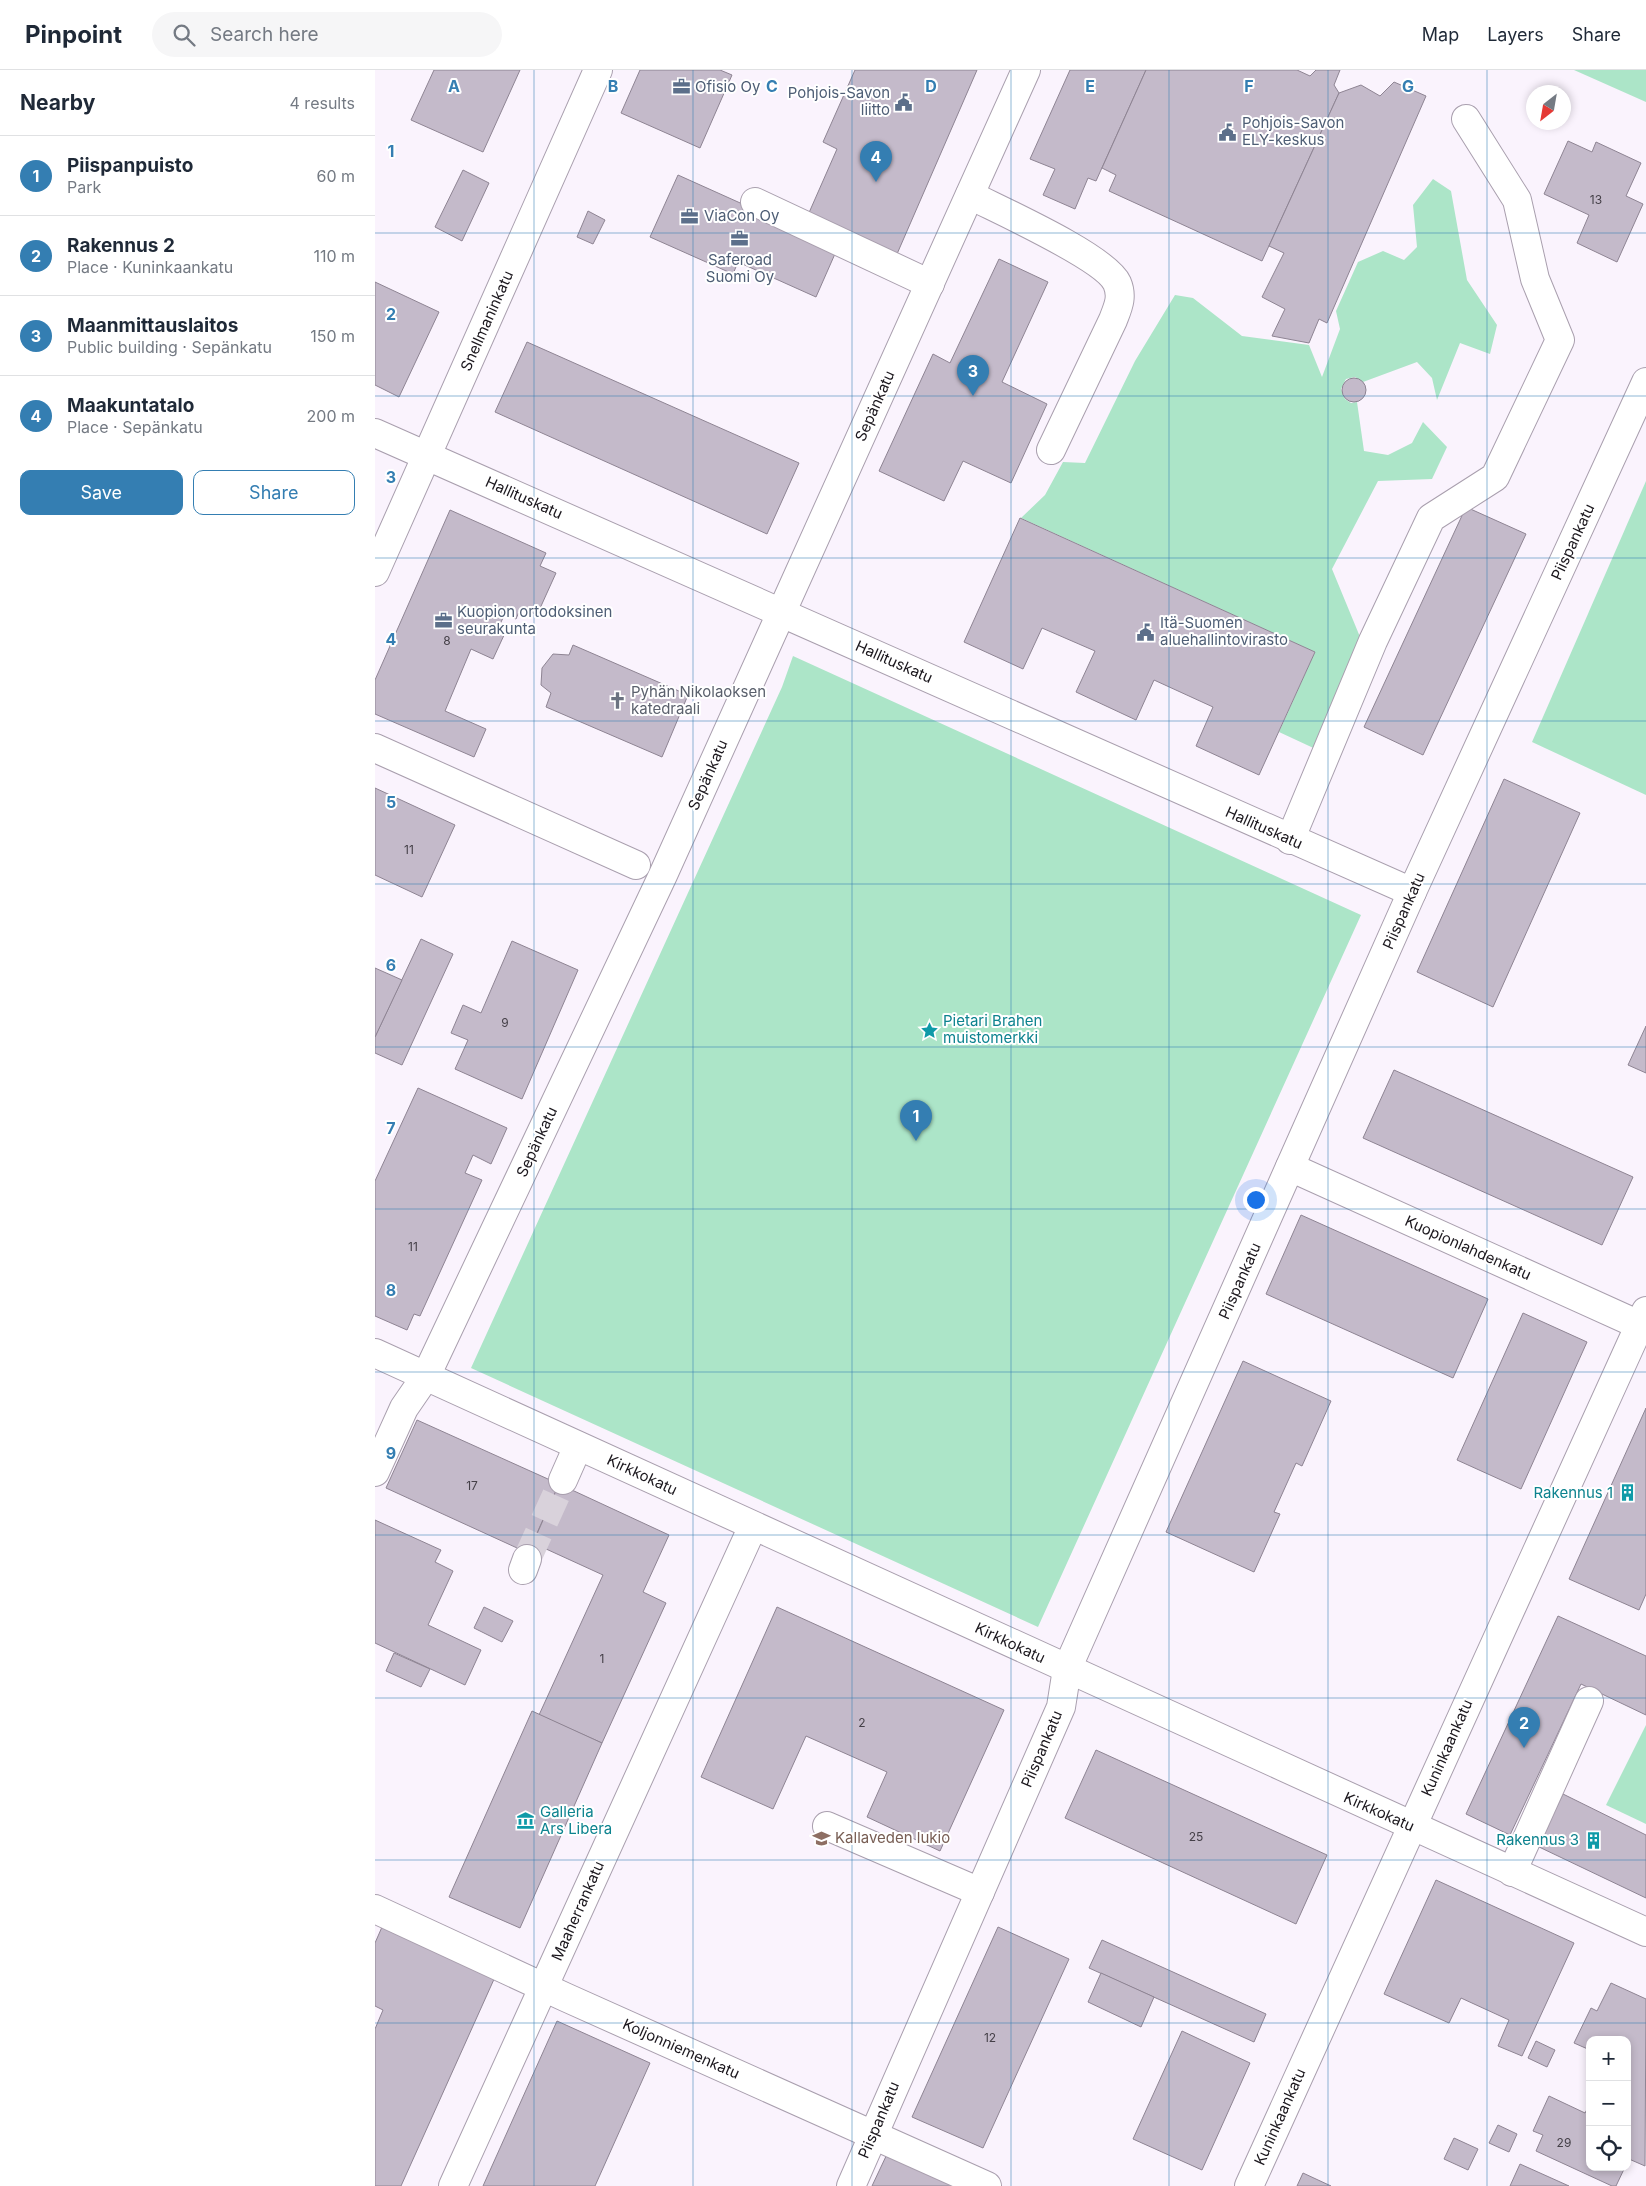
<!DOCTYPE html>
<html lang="en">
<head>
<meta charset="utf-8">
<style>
	body { margin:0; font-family:Inter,sans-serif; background:#f6f6f7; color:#1f2937 }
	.controls { position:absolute; right:15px; bottom:15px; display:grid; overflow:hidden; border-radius:10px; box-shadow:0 2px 8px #0003 }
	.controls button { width:45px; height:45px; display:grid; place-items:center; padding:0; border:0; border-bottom:1px solid #e0e1e3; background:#fff; color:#1f2937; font:25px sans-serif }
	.compass { position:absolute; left:1151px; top:15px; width:45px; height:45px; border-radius:50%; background:#fff; box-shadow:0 2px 8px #0003; rotate:211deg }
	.you { position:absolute; left:880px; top:1129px; width:18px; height:18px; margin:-12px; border:4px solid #fff; border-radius:50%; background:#1a73e8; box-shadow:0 0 0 8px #1a73e833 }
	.badge { display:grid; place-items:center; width:32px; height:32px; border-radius:50%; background:#347eb2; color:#fff; font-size:16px; font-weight:700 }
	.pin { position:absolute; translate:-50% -41px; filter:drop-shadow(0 1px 2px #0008) }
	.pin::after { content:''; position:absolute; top:26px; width:18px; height:15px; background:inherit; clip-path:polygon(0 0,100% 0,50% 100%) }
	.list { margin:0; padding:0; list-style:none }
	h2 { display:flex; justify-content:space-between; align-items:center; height:65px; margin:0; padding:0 20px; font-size:21px }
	h2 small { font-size:16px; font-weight:400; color:#747a83 }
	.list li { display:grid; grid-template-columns:32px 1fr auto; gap:15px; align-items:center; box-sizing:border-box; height:80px; padding:0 20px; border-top:1px solid #e0e1e3 }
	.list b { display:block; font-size:19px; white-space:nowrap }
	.list p { margin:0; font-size:16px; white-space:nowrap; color:#747a83 }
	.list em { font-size:16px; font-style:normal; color:#747a83 }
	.actions { display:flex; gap:10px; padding:15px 20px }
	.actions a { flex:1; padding:11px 0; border:1px solid #347eb2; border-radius:10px; text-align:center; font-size:18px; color:#347eb2 }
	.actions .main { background:#347eb2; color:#fff }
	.icon { flex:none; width:28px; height:28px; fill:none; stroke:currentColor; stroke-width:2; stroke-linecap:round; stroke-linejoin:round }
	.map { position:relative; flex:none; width:1271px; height:2116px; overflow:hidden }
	header { display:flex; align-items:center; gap:30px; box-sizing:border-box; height:70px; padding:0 25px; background:#fff; border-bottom:1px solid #e0e1e3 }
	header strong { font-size:24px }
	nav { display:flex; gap:28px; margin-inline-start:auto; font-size:18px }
	.search { width:350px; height:45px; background:#f6f6f7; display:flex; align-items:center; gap:12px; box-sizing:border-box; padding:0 18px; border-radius:28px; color:#747a83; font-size:19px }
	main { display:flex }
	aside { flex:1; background:#fff }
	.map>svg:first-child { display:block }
	.green { fill:#ace5c8 }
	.building { fill:#c4baca; stroke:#8e8493 }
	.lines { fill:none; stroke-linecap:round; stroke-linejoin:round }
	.minor-tunnel { stroke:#d9d2db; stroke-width:28; stroke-dasharray:28 14; stroke-linecap:butt }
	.minor-casing { stroke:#a99fae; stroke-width:30 }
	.minor { stroke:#fff; stroke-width:28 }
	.grid { fill:none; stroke:#347eb2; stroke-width:1; stroke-opacity:0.55 }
	.labels { text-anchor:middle; stroke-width:4; stroke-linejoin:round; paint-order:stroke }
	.number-label { font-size:12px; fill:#454048 }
	.service-label { font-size:15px; fill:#4e5e75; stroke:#fff; text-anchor:start }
	.street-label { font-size:15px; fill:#1b171d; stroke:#fff }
	.worship-label { font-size:15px; fill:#5b616d; stroke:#fff; text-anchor:start }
	.culture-label { font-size:15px; fill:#0d838f; stroke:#fff; text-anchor:start }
	.education-label { font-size:15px; fill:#785e54; stroke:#fff; text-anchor:start }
	.grid-label { font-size:16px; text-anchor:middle; font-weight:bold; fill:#347eb2; stroke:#fff; stroke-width:4; stroke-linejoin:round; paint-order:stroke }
</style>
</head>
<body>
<header>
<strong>Pinpoint</strong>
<div class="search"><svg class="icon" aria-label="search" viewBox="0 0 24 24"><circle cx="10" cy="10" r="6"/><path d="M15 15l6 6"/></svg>Search here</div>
<nav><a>Map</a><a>Layers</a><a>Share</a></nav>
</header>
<main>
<aside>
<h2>Nearby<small>4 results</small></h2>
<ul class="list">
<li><span class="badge">1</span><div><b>Piispanpuisto</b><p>Park</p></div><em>60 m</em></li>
<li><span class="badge">2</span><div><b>Rakennus 2</b><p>Place · Kuninkaankatu</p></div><em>110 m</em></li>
<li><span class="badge">3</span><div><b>Maanmittauslaitos</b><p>Public building · Sepänkatu</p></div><em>150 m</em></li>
<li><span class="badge">4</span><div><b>Maakuntatalo</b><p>Place · Sepänkatu</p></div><em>200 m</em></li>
</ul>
<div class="actions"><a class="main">Save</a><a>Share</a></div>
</aside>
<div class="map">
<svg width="1271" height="2116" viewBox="0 0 1271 2116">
	<rect width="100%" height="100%" fill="#faf3fd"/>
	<g class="green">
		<path d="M 1199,0 L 1271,0 L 1271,32 Z"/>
		<path d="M 1058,109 L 1076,121 L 1092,210 L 1122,255 L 1115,284 L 1085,273 L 1062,330 L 1057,308 L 1042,292 L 988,312 L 980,307 L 971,309 L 966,319 L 970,329 L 976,333 L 982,332 L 989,381 L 1013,385 L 1037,373 L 1048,352 L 1072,377 L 1057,409 L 1003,411 L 957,499 L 990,579 L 947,682 L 904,662 L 940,582 L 646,448 L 670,425 L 688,392 L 710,393 L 760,291 L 800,225 L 818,228 L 867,266 L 934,275 L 947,307 L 965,259 L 961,241 L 983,192 L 1008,181 L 1029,190 L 1042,177 L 1038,135 Z"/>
		<path d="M 1271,411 L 1271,725 L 1157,672 Z"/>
		<path d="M 418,586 L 986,845 L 663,1557 L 96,1298 L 407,617 Z"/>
		<path d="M 1271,1655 L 1271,1754 L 1231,1735 Z"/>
	</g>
	<g class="building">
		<path d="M 59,0 L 145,0 L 108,82 L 36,50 Z"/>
		<path d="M 265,0 L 345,0 L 357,5 L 325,78 L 246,43 Z"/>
		<path d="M 480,0 L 602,0 L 522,184 L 433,145 L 462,79 L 448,72 Z"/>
		<path d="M 695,0 L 771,0 L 721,111 L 713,108 L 700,139 L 668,125 L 680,99 L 655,89 Z"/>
		<path d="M 771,0 L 922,0 L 935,6 L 941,0 L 965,0 L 959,15 L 964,23 L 887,191 L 734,121 L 741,105 L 727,98 Z"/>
		<path d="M 1019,12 L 1051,26 L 952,253 L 944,249 L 934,273 L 897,266 L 910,239 L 887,227 L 909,183 L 894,176 L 964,23 L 986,15 L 1005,26 Z"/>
		<path d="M 1193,71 L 1217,82 L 1221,72 L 1266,93 L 1251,126 L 1268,134 L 1242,192 L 1202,173 L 1214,145 L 1169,124 Z"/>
		<path d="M 88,100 L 114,113 L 87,171 L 60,157 Z"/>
		<path d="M 303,105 L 463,177 L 441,227 L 363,192 L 358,204 L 275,167 Z"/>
		<path d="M 213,141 L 230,150 L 218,174 L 202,167 Z"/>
		<path d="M 624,189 L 673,212 L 627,312 L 672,334 L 636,413 L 588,391 L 569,431 L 504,401 L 558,284 L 575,293 Z"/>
		<path d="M 0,212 L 64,242 L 24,327 L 0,315 Z"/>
		<path d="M 152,272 L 424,393 L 392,464 L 120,342 Z"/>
		<circle cx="979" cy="320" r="12"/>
		<path d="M 1091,437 L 1151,464 L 1048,685 L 989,657 Z"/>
		<path d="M 75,440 L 171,483 L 165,496 L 181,503 L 162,545 L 146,537 L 141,549 L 130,544 L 122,560 L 130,563 L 118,589 L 96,579 L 70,641 L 111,659 L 99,687 L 0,644 L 0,610 Z"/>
		<path d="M 645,448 L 940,582 L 884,705 L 821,676 L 838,637 L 779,610 L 761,650 L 701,622 L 720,581 L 667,558 L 648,599 L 589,572 Z"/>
		<path d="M 198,575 L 313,625 L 287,687 L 171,637 L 176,623 L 166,615 L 167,598 L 178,584 L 194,585 Z"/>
		<path d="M 1129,709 L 1205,743 L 1118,937 L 1042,902 Z"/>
		<path d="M 0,718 L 80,755 L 47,827 L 0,805 Z"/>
		<path d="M 46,869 L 78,884 L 27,995 L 0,983 L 0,967 Z"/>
		<path d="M 137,871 L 203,900 L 147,1029 L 80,999 L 93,970 L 76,963 L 88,935 L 106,943 Z"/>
		<path d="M 0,898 L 27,910 L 0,967 Z"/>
		<path d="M 1271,956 L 1271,1003 L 1253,995 Z"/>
		<path d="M 1019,1000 L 1258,1107 L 1227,1175 L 988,1068 Z"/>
		<path d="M 43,1018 L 132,1058 L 116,1094 L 98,1085 L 90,1103 L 107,1110 L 45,1246 L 39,1244 L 32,1260 L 0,1246 L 0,1111 Z"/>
		<path d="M 926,1145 L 1113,1229 L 1078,1308 L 891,1224 Z"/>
		<path d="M 1148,1243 L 1212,1272 L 1146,1419 L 1082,1390 Z"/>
		<path d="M 868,1291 L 956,1331 L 927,1396 L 921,1393 L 899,1442 L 905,1444 L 879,1502 L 791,1462 Z"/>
		<path d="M 1271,1338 L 1271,1524 L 1264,1540 L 1194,1509 Z"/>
		<path d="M 42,1350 L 184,1414 L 153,1483 L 11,1418 Z"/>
		<path d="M 184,1414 L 294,1465 L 268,1522 L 291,1533 L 227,1673 L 164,1645 L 228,1505 L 158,1473 Z"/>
		<path d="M 0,1450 L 66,1480 L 60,1492 L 78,1501 L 53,1555 L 106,1580 L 90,1615 L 0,1573 Z"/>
		<path d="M 109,1537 L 138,1551 L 127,1572 L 99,1558 Z"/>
		<path d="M 402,1537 L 629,1640 L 565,1781 L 492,1747 L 512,1702 L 431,1666 L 398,1739 L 326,1707 Z"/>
		<path d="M 1183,1546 L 1271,1586 L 1271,1645 L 1206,1614 L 1135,1765 L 1091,1744 Z"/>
		<path d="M 19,1583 L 55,1599 L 46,1617 L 11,1601 Z"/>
		<path d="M 157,1641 L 227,1673 L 145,1858 L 74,1827 Z"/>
		<path d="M 721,1680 L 952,1785 L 921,1854 L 690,1748 Z"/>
		<path d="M 1188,1724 L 1271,1765 L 1271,1828 L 1162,1776 Z"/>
		<path d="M 1061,1810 L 1199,1873 L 1147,1986 L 1123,1976 L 1134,1950 L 1086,1928 L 1074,1953 L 1009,1924 Z"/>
		<path d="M 7,1857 L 120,1907 L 26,2116 L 0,2116 L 0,1959 L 8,1940 L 0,1936 L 0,1873 Z"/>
		<path d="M 623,1857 L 694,1889 L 608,2078 L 537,2047 Z"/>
		<path d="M 727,1870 L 891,1944 L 879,1972 L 714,1898 Z"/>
		<path d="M 726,1903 L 779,1927 L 766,1957 L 713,1932 Z"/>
		<path d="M 1236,1913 L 1271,1929 L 1270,2096 L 1254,2089 L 1252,2092 L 1252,1970 L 1215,1970 L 1215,1980 L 1199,1973 L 1216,1938 L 1222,1941 Z"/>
		<path d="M 182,1951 L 275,1993 L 220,2116 L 108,2116 Z"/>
		<path d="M 807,1961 L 875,1993 L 827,2100 L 758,2069 Z"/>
		<path d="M 1161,1971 L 1180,1980 L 1172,1997 L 1153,1988 Z"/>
		<path d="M 1174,2026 L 1210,2043 L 1215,2034 L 1215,2097 L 1250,2097 L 1241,2116 L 1237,2116 L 1161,2081 L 1168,2065 L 1158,2061 Z"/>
		<path d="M 1123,2055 L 1142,2064 L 1134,2082 L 1114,2073 Z"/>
		<path d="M 1079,2068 L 1103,2079 L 1093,2100 L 1069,2089 Z"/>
		<path d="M 513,2082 L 586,2116 L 497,2116 Z"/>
		<path d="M 1145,2094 L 1194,2116 L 1135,2116 Z"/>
		<path d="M 928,2103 L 956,2116 L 922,2116 Z"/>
	</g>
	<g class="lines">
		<path class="minor-tunnel" d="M 152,1489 L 188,1410"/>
		<defs>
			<g id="minor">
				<path d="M 595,125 C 624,140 730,187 742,213 C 748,227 743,237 738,250 L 676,380"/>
				<path d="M 380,132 L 555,214"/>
				<path d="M 0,363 L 1037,822"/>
				<path d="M 0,502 L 223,0"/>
				<path d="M 0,678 L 261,795"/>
				<path d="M 915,770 L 998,571 L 1056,448 L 1120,407 L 1185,270 L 1160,209 L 1142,130 L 1091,49"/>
				<path d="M 915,1097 L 1271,1258"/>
				<path d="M 0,1283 L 1271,1862"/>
				<path d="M 0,1402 L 29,1338 L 51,1306 L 288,805 L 651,0"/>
				<path d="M 188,1410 L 203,1376"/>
				<path d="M 148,1500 L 152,1489"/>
				<path d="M 452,1756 L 605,1822"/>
				<path d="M 1137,1802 L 1214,1631"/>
				<path d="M 0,1839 L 190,1927 L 612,2116"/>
				<path d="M 78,2116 L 378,1456"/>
				<path d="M 476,2116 L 686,1637 L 692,1599 L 1037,822 L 1271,312"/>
				<path d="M 874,2116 L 1271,1241"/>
			</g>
		</defs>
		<use href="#minor" class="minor-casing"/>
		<use href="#minor" class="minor"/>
	</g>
	<path class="grid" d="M 159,0 L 159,2116M 318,0 L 318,2116M 477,0 L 477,2116M 636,0 L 636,2116M 794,0 L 794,2116M 953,0 L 953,2116M 1112,0 L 1112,2116M 0,163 L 1271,163M 0,326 L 1271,326M 0,488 L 1271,488M 0,651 L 1271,651M 0,814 L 1271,814M 0,977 L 1271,977M 0,1139 L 1271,1139M 0,1302 L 1271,1302M 0,1465 L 1271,1465M 0,1628 L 1271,1628M 0,1790 L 1271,1790M 0,1953 L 1271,1953"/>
	<defs>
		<symbol id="office-bare" viewBox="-9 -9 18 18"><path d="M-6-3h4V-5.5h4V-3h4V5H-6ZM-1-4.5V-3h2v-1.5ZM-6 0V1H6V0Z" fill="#5c6f8a" stroke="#fff" stroke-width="2.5" paint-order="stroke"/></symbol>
		<symbol id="civic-bare" viewBox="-9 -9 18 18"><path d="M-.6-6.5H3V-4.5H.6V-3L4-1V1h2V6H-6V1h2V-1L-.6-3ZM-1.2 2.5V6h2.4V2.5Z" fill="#5c6f8a" stroke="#fff" stroke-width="2.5" paint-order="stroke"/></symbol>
		<symbol id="church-bare" viewBox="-9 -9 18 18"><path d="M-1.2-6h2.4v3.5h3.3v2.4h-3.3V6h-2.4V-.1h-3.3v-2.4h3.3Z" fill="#6b7280" stroke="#fff" stroke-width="2.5" paint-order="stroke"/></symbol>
		<symbol id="sight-bare" viewBox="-9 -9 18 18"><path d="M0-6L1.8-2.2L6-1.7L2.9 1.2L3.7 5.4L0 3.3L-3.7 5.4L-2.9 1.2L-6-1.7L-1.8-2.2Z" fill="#0f9aa8" stroke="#fff" stroke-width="2.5" paint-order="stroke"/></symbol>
		<symbol id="building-bare" viewBox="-9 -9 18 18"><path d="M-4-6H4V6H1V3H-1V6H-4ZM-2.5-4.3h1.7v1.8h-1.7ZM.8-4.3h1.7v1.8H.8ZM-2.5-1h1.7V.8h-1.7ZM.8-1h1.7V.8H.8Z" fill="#0f9aa8" stroke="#fff" stroke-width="2.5" paint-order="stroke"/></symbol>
		<symbol id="museum-bare" viewBox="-9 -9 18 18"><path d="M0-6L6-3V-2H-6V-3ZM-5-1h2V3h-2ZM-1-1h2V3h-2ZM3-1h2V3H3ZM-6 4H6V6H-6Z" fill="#0f9aa8" stroke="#fff" stroke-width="2.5" paint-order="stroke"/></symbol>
		<symbol id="school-bare" viewBox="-9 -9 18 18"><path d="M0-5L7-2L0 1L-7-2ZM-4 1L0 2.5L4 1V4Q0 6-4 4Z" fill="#8d6e63" stroke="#fff" stroke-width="2.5" paint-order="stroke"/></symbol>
	</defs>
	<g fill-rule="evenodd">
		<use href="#office-bare" x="294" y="4" width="25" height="25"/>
		<use href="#civic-bare" x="516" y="20" width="25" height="25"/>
		<use href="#civic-bare" x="840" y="50" width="25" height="25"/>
		<use href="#office-bare" x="302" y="134" width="25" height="25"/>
		<use href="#office-bare" x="352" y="156" width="25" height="25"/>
		<use href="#office-bare" x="56" y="538" width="25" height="25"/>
		<use href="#civic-bare" x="758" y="550" width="25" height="25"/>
		<use href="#church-bare" x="230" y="618" width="25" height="25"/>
		<use href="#sight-bare" x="542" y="948" width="25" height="25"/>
		<use href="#building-bare" x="1240" y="1410" width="25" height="25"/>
		<use href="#museum-bare" x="138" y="1738" width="25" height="25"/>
		<use href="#school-bare" x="434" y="1756" width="25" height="25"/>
		<use href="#building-bare" x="1206" y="1758" width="25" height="25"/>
	</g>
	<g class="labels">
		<g class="number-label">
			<text x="1221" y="134">13</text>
			<text x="72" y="575">8</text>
			<text x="34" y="784">11</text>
			<text x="130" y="957">9</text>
			<text x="38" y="1181">11</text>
			<text x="97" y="1420">17</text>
			<text x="227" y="1593">1</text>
			<text x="487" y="1657">2</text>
			<text x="821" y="1771">25</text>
			<text x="615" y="1972">12</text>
			<text x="1189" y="2077">29</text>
		</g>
		<g class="service-label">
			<text x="320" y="22">Ofisio Oy</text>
			<text x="515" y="28" text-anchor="end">Pohjois-Savon<tspan x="515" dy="17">liitto</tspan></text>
			<text x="867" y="58">Pohjois-Savon<tspan x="867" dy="17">ELY-keskus</tspan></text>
			<text x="329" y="151">ViaCon Oy</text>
			<text x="365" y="195" text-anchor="middle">Saferoad<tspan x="365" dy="17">Suomi Oy</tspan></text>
			<text x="82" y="547">Kuopion ortodoksinen<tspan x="82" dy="17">seurakunta</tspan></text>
			<text x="785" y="558">Itä-Suomen<tspan x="785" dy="17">aluehallintovirasto</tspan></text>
		</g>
		<g class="street-label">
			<text transform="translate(112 251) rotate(-66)" y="5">Snellmaninkatu</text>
			<text transform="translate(500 336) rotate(-66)" y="5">Sepänkatu</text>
			<text transform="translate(149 428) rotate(24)" y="5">Hallituskatu</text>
			<text transform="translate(1198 472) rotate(-65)" y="5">Piispankatu</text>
			<text transform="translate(519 592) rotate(24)" y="5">Hallituskatu</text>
			<text transform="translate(333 705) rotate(-66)" y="5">Sepänkatu</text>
			<text transform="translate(889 758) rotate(24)" y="5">Hallituskatu</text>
			<text transform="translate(1029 841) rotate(-66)" y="5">Piispankatu</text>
			<text transform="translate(162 1072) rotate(-65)" y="5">Sepänkatu</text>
			<text transform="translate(1093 1178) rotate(24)" y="5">Kuopionlahdenkatu</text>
			<text transform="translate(865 1211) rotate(-66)" y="5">Piispankatu</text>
			<text transform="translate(267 1405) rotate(25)" y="5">Kirkkokatu</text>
			<text transform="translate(635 1573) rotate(25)" y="5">Kirkkokatu</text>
			<text transform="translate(1072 1678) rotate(-66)" y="5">Kuninkaankatu</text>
			<text transform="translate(667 1679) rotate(-67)" y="5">Piispankatu</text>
			<text transform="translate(1004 1742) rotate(24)" y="5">Kirkkokatu</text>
			<text transform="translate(203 1841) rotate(-66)" y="5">Maaherrankatu</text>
			<text transform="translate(306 1979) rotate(24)" y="5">Koljonniemenkatu</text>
			<text transform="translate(905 2047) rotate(-66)" y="5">Kuninkaankatu</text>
			<text transform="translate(504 2050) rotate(-67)" y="5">Piispankatu</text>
		</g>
		<g class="worship-label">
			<text x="256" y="627">Pyhän Nikolaoksen<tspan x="256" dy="17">katedraali</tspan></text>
		</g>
		<g class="culture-label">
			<text x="568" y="956">Pietari Brahen<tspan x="568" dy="17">muistomerkki</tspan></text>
			<text x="1238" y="1428" text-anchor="end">Rakennus 1</text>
			<text x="165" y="1747">Galleria<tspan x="165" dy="17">Ars Libera</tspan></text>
			<text x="1204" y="1775" text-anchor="end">Rakennus 3</text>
		</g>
		<g class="education-label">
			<text x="460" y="1773">Kallaveden lukio</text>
		</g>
	</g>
	<g class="grid-label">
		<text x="79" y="22">A</text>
		<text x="238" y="22">B</text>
		<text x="397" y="22">C</text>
		<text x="556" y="22">D</text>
		<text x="715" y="22">E</text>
		<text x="874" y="22">F</text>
		<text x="1033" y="22">G</text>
		<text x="16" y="87">1</text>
		<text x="16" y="250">2</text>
		<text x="16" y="413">3</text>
		<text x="16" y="575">4</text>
		<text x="16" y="738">5</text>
		<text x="16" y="901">6</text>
		<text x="16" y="1064">7</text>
		<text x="16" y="1226">8</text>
		<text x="16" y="1389">9</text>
	</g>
</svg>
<div class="controls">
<button>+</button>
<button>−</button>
<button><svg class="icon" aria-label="locate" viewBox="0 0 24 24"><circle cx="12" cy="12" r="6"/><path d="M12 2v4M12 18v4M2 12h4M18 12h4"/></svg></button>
</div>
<svg class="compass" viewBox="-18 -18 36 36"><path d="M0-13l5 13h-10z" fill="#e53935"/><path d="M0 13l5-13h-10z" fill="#747a83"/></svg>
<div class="you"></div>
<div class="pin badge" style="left:541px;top:1071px">1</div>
<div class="pin badge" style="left:1149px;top:1678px">2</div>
<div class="pin badge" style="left:598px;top:326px">3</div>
<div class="pin badge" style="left:501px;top:112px">4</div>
</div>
</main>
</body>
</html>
